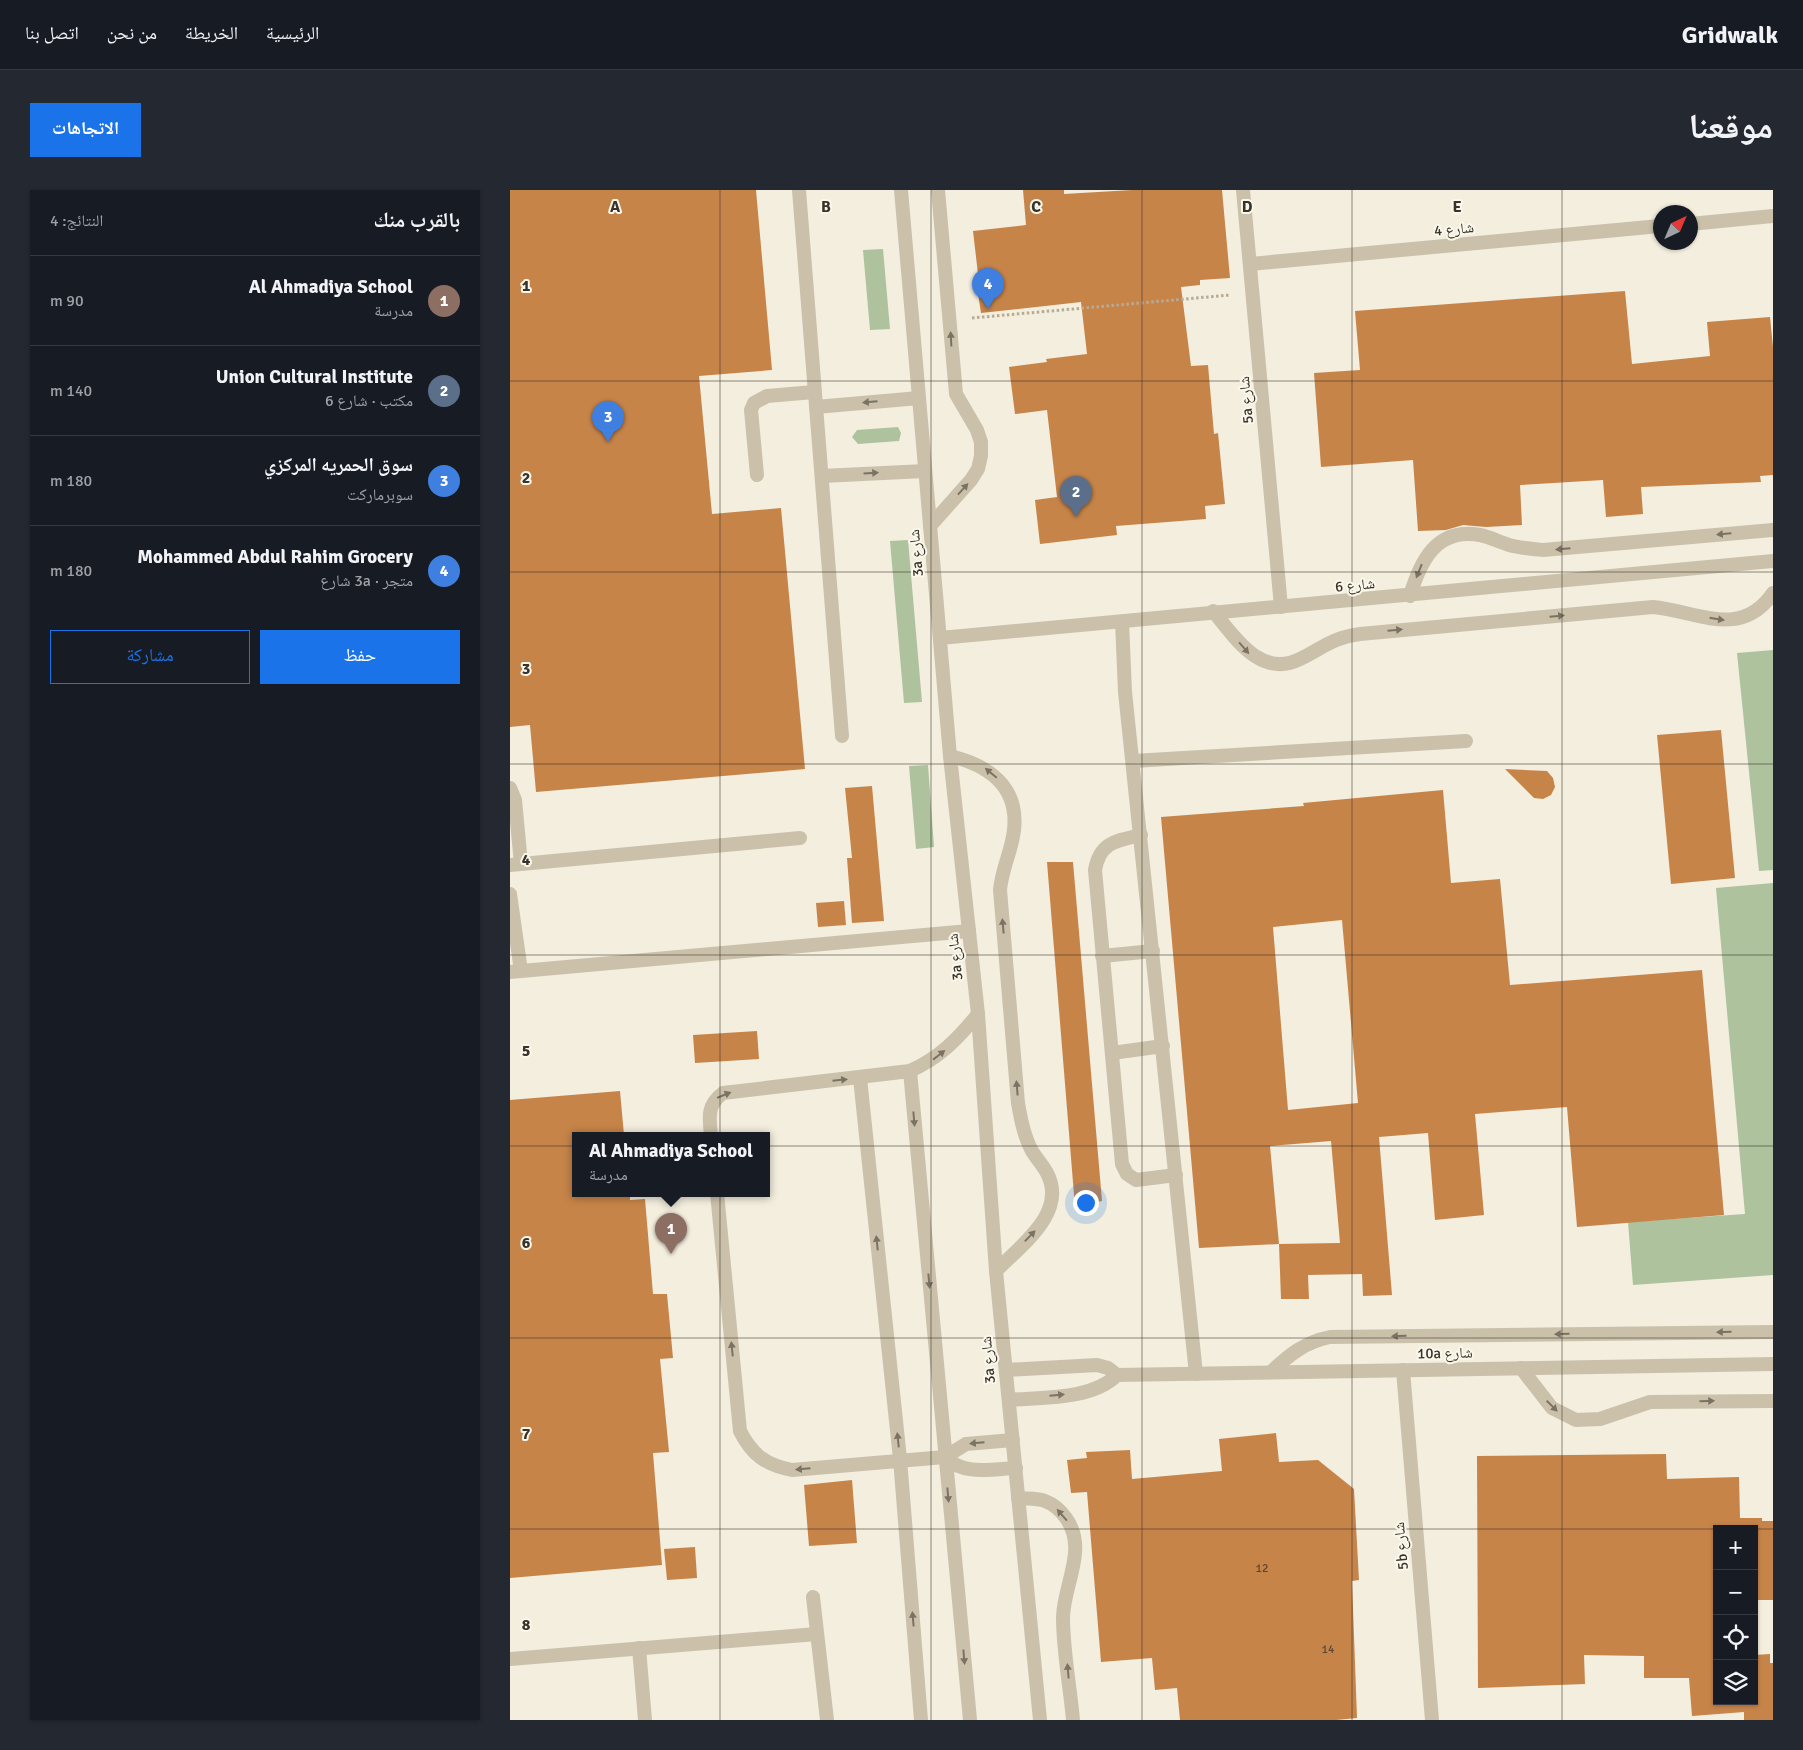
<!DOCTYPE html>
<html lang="ar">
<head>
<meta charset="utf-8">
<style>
	body { margin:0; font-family:Signika,"Noto Naskh Arabic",sans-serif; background:#242831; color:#f1f3f6; direction:rtl }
	.controls { position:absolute; right:15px; bottom:15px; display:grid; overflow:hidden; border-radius:0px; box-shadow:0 1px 4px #0004 }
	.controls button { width:45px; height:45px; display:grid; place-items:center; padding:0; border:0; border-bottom:1px solid #363941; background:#171b24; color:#f1f3f6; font:25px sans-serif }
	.compass { position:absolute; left:1143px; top:15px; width:45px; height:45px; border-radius:50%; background:#171b24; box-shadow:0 1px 4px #0004; rotate:44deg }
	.you { position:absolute; left:575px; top:1012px; width:18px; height:18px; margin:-12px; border:4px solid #fff; border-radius:50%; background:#1a73e8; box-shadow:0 0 0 8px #1a73e833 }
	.badge { display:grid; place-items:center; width:32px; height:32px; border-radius:50%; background:#1a73e8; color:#fff; font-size:16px; font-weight:700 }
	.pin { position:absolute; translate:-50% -41px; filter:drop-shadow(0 1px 2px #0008) }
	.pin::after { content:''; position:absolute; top:26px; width:18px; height:15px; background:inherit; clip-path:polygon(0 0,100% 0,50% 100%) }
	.popup { position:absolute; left:62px; top:942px; width:198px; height:65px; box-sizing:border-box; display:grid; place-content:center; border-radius:0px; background:#171b24; filter:drop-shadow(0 1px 4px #0005); font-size:16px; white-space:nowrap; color:#9ea1a6 }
	.popup b { font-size:19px; color:#f1f3f6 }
	.popup::after { content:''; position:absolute; left:50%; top:100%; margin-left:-10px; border:10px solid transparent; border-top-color:#171b24 }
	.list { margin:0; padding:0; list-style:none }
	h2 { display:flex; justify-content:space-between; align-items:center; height:65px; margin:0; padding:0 20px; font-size:21px }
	h2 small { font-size:16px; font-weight:400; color:#9ea1a6 }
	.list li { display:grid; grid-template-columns:32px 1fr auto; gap:15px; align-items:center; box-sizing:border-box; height:90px; padding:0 20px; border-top:1px solid #363941 }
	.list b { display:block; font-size:19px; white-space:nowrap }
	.list p { margin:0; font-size:16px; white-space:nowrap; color:#9ea1a6 }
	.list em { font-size:16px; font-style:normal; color:#9ea1a6 }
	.actions { display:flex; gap:10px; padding:15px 20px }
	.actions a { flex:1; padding:11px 0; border:1px solid #1a73e8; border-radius:0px; text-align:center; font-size:18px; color:#1a73e8 }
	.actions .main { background:#1a73e8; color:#fff }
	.icon { flex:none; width:28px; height:28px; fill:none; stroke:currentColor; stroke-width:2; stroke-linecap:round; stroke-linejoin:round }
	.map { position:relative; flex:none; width:1263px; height:1530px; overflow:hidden; direction:ltr; border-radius:0px }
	header { display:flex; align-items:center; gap:30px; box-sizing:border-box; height:70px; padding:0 25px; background:#171b24; border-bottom:1px solid #363941 }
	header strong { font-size:24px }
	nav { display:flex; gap:28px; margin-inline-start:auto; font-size:18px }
	.intro { display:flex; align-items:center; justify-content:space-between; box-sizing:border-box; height:120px; padding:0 30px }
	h1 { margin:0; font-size:35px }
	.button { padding:12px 22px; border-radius:0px; background:#1a73e8; color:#fff; font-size:18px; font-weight:700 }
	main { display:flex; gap:30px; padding:0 30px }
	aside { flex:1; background:#171b24; border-radius:0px; box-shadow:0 1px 4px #0004 }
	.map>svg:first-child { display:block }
	.green { fill:#aec29e }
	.building { fill:#c68449; fill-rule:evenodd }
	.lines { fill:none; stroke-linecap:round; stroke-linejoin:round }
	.path { stroke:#b7ab94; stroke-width:3; stroke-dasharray:2.5 2.5; stroke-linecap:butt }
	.service { stroke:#cbc1aa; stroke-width:14 }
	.minor { stroke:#cbc1aa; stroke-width:14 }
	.oneway { fill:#7b7264 }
	.grid { fill:none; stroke:#39322a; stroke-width:1; stroke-opacity:0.55 }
	.labels { text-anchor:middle; stroke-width:4; stroke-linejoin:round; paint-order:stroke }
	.number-label { font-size:12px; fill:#5c4632 }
	.street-label { font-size:15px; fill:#39322a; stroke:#faf7eb }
	.grid-label { font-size:16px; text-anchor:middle; font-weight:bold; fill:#39322a; stroke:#faf7eb; stroke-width:4; stroke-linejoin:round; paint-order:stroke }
</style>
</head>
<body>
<header>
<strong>Gridwalk</strong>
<nav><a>الرئيسية</a><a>الخريطة</a><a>من نحن</a><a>اتصل بنا</a></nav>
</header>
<div class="intro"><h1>موقعنا</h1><a class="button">الاتجاهات</a></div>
<main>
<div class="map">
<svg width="1263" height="1530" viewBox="0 0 1263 1530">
	<rect width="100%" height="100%" fill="#f3eede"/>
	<g class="green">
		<path d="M 373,59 L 380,139 L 360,140 L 353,60 Z"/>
		<path d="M 388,237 L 391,243 L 389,251 L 348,254 L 342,247 L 347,240 Z"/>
		<path d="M 398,350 L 412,512 L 394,513 L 380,351 Z"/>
		<path d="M 1263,460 L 1263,680 L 1249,681 L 1227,463 Z"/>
		<path d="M 418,575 L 424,657 L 406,659 L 399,576 Z"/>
		<path d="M 1263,693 L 1263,1085 L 1123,1095 L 1118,1032 L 1235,1024 L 1206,698 Z"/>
	</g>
	<g class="building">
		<path d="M 0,0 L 246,0 L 262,180 L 189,186 L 202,324 L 271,318 L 295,579 L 26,602 L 20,535 L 0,537 Z"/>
		<path d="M 513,0 L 554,0 L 554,4 L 622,0 L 712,0 L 720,88 L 690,90 L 690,95 L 671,97 L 681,176 L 698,175 L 704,244 L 708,243 L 715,314 L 695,316 L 696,329 L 606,336 L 607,345 L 530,354 L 525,310 L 547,307 L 537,220 L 505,224 L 499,177 L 537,172 L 536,169 L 577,164 L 571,112 L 471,123 L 465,84 L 468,84 L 463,41 L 516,35 Z"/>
		<path d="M 1115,101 L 1122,174 L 1200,166 L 1197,132 L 1260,127 L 1263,157 L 1263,285 L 1250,286 L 1251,292 L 1131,297 L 1133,324 L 1096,327 L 1093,290 L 1010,295 L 1012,335 L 976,337 L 953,335 L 936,340 L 908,341 L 903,270 L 811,277 L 804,183 L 850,180 L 845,121 Z"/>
		<path d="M 1211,540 L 1225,688 L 1161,694 L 1147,545 Z"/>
		<path d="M 995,579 L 1037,581 L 1043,588 L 1045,597 L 1041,605 L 1033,609 L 1024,608 Z"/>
		<path d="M 362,596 L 374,731 L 342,733 L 337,668 L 342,668 L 335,598 Z"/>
		<path d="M 933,600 L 941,693 L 990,689 L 1000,795 L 1192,780 L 1214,1025 L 1067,1037 L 1057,917 L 965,924 L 974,1025 L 925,1030 L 918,943 L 869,947 L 882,1105 L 853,1106 L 852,1084 L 798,1085 L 799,1109 L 771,1109 L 769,1054 L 689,1058 L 651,627 L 794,616 L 793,613 ZM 832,730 L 848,913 L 778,920 L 763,737 ZM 821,951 L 830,1053 L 769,1054 L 760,956 Z"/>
		<path d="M 537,672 L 563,672 L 592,1011 L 565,1017 Z"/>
		<path d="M 334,711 L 336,735 L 308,737 L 306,713 Z"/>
		<path d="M 247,841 L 249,869 L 185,873 L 183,845 Z"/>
		<path d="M 110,901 L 114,945 L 66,945 L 66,1003 L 120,1003 L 120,1010 L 135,1009 L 143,1104 L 157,1104 L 163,1168 L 150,1169 L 159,1262 L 143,1263 L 152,1375 L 0,1388 L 0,910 Z"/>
		<path d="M 766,1243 L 769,1272 L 808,1270 L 844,1299 L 849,1390 L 842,1391 L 847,1528 L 826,1530 L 670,1530 L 667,1498 L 645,1500 L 642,1468 L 591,1472 L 577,1302 L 561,1303 L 557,1270 L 577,1268 L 576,1262 L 620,1260 L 622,1289 L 712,1281 L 709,1249 Z"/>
		<path d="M 1156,1264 L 1157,1289 L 1229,1287 L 1230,1328 L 1252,1328 L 1252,1331 L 1263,1331 L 1263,1410 L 1244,1410 L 1244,1339 L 1207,1339 L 1207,1511 L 1244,1511 L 1244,1465 L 1260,1464 L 1260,1473 L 1263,1473 L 1263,1530 L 1234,1530 L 1234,1522 L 1182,1526 L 1179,1488 L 1134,1488 L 1134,1466 L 1074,1465 L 1075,1494 L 968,1498 L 967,1266 Z"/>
		<path d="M 342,1290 L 347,1353 L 299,1356 L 294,1295 Z"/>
		<path d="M 185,1357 L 187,1388 L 157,1390 L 154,1359 Z"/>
	</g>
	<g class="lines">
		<path class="path" d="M 462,128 L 720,105"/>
		<g class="service">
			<path d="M 289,0 L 332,546"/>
			<path d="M 306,217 L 409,208"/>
			<path d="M 247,285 L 241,220 L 244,213 L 257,206 L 304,202"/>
			<path d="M 312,286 L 415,281"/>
			<path d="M 420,336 L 461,290 L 468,279 L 471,266 L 471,252 L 467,240 L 446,204 L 428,0"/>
			<path d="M 900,406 C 910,372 926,337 970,345 C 980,347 989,352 999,355 C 1010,358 1022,359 1033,360 L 1263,340"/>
			<path d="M 703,421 C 724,446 750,489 790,469 C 813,458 821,448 850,444 L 1143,417 C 1187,421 1231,450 1263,403"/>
			<path d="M 612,432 L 615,502 L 686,1184"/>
			<path d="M 440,566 C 478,575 509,596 504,640 C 502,660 492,678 490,700 L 508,913 C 511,930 514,946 522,961 C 526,968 533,975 537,983 C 558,1023 510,1056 486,1081"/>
			<path d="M 623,571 L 956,551"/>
			<path d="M 0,598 L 5,610 L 11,674"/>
			<path d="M 631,645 C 606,651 590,652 585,680 L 612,974 L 617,984 L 626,990 L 666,985"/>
			<path d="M 0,675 L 290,648"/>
			<path d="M 0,704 L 11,781"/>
			<path d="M 592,766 L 643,761"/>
			<path d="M 602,863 L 653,856"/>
			<path d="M 400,881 L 460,1530"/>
			<path d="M 350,888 L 390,1269 L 411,1530"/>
			<path d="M 201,945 C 199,927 197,915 213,903 L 400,881 C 429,868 448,849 468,824"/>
			<path d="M 207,1003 L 230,1241 C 242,1265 256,1275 282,1280 L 435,1267 L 456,1254 L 503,1250"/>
			<path d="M 1011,1178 L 1042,1218 L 1066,1230 L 1090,1229 L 1140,1212 L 1263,1211"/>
			<path d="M 761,1182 C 779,1165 795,1152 820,1147 L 1263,1142"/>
			<path d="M 435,1267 C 454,1286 481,1279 506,1278"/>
			<path d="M 508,1308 C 517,1309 527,1308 535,1311 C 543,1314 551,1321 556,1328 C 578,1359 554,1393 553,1427 C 553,1461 560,1496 563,1530"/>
			<path d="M 303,1407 L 317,1530"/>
			<path d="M 129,1458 L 135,1530"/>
			<path d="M 0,1469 L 307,1444"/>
		</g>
		<g class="minor">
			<path d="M 391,0 L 440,566 L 468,824 L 486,1081 L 530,1530"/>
			<path d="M 733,0 L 771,417"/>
			<path d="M 1180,34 L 1263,26"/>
			<path d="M 740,74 L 1150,36"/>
			<path d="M 430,448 L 1263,371"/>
			<path d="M 0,782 L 459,741"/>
			<path d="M 496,1180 L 587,1175 L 598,1178 L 607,1185 L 1263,1174"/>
			<path d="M 893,1180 L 922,1530"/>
			<path d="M 499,1210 C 533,1207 582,1210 607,1185"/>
		</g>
	</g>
	<defs><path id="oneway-solid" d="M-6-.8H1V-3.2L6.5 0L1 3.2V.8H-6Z" transform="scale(1.25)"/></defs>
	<g class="oneway">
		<use href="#oneway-solid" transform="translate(441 149) rotate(-93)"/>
		<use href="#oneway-solid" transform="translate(360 212) rotate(175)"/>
		<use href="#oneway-solid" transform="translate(361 283) rotate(-3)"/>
		<use href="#oneway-solid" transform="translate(453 299) rotate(-48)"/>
		<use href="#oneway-solid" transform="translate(1214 344) rotate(175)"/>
		<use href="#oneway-solid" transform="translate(1053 359) rotate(175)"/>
		<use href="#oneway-solid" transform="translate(909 381) rotate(112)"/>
		<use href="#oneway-solid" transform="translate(1047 426) rotate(-5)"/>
		<use href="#oneway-solid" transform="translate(1207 429) rotate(9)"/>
		<use href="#oneway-solid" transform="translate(885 440) rotate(-5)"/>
		<use href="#oneway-solid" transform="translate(734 458) rotate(49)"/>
		<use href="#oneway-solid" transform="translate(481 583) rotate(-140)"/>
		<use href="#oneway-solid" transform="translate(493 736) rotate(-95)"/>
		<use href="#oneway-solid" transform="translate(429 865) rotate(-38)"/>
		<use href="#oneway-solid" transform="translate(330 890) rotate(-6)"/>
		<use href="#oneway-solid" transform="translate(507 898) rotate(-95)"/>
		<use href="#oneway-solid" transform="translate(214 905) rotate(-22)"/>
		<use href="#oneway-solid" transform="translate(404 929) rotate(85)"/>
		<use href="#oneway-solid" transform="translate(520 1046) rotate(-46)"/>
		<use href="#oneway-solid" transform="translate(367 1053) rotate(-96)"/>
		<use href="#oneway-solid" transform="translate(419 1091) rotate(85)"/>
		<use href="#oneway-solid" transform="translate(1214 1142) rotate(179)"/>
		<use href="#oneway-solid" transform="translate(1052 1144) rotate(179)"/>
		<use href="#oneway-solid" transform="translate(889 1146) rotate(179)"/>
		<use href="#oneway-solid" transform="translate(222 1159) rotate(-96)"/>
		<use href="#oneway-solid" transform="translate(547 1205) rotate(-5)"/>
		<use href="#oneway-solid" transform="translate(1197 1211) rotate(-1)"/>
		<use href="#oneway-solid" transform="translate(1042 1216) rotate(45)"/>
		<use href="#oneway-solid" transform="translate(388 1250) rotate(-96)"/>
		<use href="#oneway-solid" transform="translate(467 1253) rotate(175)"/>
		<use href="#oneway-solid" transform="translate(293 1279) rotate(175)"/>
		<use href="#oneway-solid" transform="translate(438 1305) rotate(85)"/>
		<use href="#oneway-solid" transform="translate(552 1325) rotate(-131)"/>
		<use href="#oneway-solid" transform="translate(403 1429) rotate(-95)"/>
		<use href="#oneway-solid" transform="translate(454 1467) rotate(85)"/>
		<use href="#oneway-solid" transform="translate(558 1481) rotate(-95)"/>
	</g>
	<path class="grid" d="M 210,0 L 210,1530M 421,0 L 421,1530M 632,0 L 632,1530M 842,0 L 842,1530M 1052,0 L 1052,1530M 0,191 L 1263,191M 0,382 L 1263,382M 0,574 L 1263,574M 0,765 L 1263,765M 0,956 L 1263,956M 0,1148 L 1263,1148M 0,1339 L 1207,1339M 1207,1339 L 1244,1339M 1244,1339 L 1263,1339"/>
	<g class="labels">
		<g class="number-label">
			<text x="752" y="1382">12</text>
			<text x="818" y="1463">14</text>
		</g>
		<g class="street-label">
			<text transform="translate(944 39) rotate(-5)" y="5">شارع 4</text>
			<text transform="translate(736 210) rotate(-95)" y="5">5a شارع</text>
			<text transform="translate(406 363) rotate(-95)" y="5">3a شارع</text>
			<text transform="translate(845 395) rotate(-5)" y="5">شارع 6</text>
			<text transform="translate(445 767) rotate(-96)" y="5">3a شارع</text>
			<text transform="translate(935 1163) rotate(-1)" y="5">10a شارع</text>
			<text transform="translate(478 1170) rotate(-95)" y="5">3a شارع</text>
			<text transform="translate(891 1356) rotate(-95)" y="5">5b شارع</text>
		</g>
	</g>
	<g class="grid-label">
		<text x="105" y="22">A</text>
		<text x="316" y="22">B</text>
		<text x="526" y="22">C</text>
		<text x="737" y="22">D</text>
		<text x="947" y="22">E</text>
		<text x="16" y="101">1</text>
		<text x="16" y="293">2</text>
		<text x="16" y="484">3</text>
		<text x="16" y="675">4</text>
		<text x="16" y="866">5</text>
		<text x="16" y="1058">6</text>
		<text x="16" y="1249">7</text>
		<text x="16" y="1440">8</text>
	</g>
</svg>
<div class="controls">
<button>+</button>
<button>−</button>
<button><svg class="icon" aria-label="locate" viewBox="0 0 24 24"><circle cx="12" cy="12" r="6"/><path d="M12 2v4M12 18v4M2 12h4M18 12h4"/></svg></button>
<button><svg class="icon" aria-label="layers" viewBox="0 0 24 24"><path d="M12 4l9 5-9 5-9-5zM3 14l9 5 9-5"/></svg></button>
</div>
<svg class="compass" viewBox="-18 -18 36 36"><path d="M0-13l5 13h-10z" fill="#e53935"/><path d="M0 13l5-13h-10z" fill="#9ea1a6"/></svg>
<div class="you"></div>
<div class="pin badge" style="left:161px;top:1064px;background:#8d6e63">1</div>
<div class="popup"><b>Al Ahmadiya School</b>مدرسة</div>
<div class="pin badge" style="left:566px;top:327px;background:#5c6f8a">2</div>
<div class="pin badge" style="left:98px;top:252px;background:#3f7fe0">3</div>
<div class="pin badge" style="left:478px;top:119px;background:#3f7fe0">4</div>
</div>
<aside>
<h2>بالقرب منك<small>النتائج: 4</small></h2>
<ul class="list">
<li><span class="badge" style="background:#8d6e63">1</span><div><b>Al Ahmadiya School</b><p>مدرسة</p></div><em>90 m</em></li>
<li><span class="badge" style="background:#5c6f8a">2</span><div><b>Union Cultural Institute</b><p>مكتب · شارع 6</p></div><em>140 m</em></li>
<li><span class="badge" style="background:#3f7fe0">3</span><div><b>سوق الحمريه المركزي</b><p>سوبرماركت</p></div><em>180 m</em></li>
<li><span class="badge" style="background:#3f7fe0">4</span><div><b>Mohammed Abdul Rahim Grocery</b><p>متجر · 3a شارع</p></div><em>180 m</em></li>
</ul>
<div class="actions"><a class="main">حفظ</a><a>مشاركة</a></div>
</aside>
</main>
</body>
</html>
